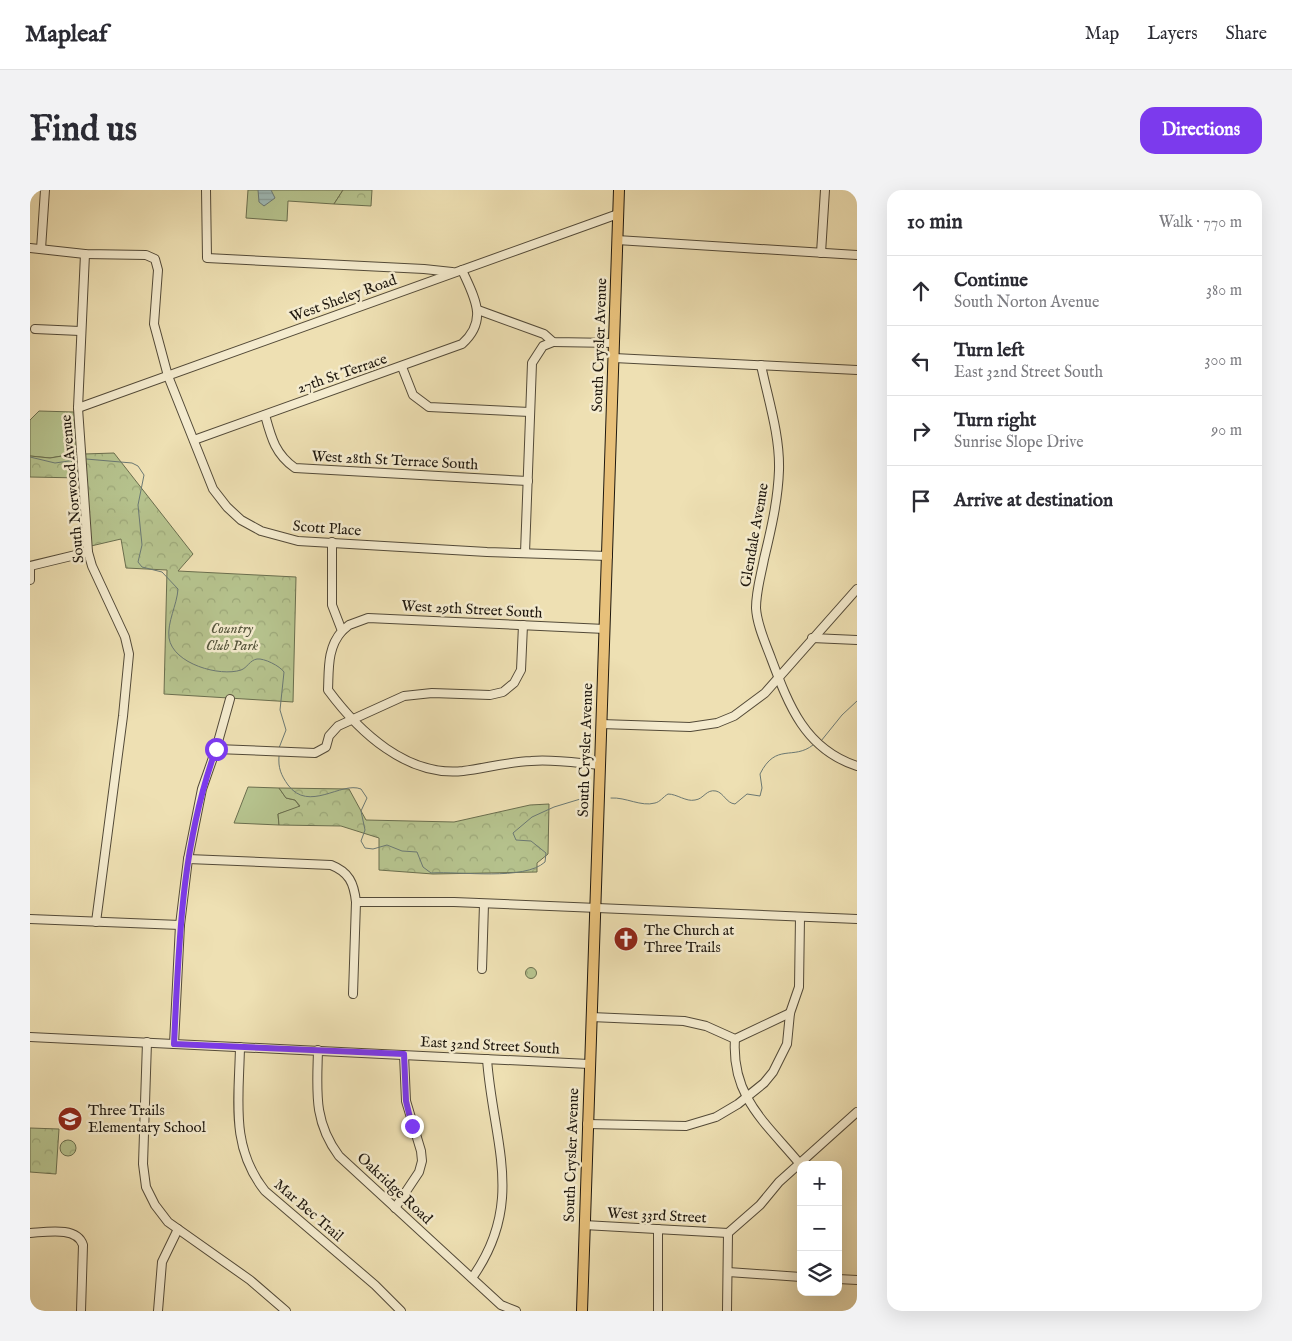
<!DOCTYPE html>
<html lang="en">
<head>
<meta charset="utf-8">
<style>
	body { margin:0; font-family:"IM FELL English",serif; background:#f2f2f3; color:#2b2b33 }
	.controls { position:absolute; right:15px; bottom:15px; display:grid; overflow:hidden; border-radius:10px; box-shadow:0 5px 20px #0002 }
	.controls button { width:45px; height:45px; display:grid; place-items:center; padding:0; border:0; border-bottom:1px solid #e1e1e2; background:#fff; color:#2b2b33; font:25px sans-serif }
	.stop { position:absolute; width:15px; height:15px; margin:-11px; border:4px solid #7c3aed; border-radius:50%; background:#fff }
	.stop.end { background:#7c3aed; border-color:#fff; box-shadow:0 1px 5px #0008 }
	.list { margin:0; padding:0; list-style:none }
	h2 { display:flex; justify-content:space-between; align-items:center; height:65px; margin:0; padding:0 20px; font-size:21px }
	h2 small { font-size:16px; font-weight:400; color:#7c7c81 }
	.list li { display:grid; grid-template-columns:32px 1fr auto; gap:15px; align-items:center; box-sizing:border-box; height:70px; padding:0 20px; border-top:1px solid #e1e1e2 }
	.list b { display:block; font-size:19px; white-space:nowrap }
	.list p { margin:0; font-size:16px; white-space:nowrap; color:#7c7c81 }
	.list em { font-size:16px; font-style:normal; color:#7c7c81 }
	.icon { flex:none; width:28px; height:28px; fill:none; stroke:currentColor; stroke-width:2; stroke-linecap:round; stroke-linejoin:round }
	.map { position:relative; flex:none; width:827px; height:1121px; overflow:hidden; border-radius:15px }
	header { display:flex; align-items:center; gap:30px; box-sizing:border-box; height:70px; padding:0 25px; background:#fff; border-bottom:1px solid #e1e1e2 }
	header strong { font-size:24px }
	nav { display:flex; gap:28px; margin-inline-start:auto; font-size:18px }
	.intro { display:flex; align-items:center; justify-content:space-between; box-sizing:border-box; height:120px; padding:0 30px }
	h1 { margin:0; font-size:35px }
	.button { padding:12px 22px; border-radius:15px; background:#7c3aed; color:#fff; font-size:18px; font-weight:700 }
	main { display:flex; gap:30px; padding:0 30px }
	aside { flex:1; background:#fff; border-radius:15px; box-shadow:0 5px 20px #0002 }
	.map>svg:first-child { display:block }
	.green { fill:#b6c38e; stroke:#6a6e4e }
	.forest { fill:url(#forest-crowns); stroke:#6a6e4e }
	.water { fill:url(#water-rules); stroke:#6b7974 }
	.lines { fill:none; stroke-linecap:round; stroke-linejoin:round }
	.stream { stroke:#6b7974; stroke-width:1 }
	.minor-casing { stroke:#534a38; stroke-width:10 }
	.major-casing { stroke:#1f180f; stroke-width:12 }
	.minor { stroke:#f4ebce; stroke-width:8 }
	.major { stroke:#e7c07a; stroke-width:10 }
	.route { stroke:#7c3aed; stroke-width:6 }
	.labels { text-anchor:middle; stroke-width:5; stroke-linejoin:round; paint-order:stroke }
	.street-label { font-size:15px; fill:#1f180f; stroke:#f4ebce }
	.park-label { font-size:15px; font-style:italic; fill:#54543b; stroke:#f4ebce }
	.poi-label { font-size:15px; fill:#1f180f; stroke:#f4ebce; text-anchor:start }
</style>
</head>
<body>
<header>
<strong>Mapleaf</strong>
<nav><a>Map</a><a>Layers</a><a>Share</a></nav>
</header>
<div class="intro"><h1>Find us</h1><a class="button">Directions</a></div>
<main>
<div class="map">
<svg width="827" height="1121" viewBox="0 0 827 1121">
	<defs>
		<pattern id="forest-crowns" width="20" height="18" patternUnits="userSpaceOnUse" patternTransform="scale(1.25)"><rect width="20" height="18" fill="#b6c38e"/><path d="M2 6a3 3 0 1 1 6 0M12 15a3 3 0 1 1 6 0" fill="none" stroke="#9ca779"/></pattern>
		<pattern id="water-rules" width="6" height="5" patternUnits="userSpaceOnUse" patternTransform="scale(1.25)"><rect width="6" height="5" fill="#9ebab7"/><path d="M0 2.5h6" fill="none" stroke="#889f9c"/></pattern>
	</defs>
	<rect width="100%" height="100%" fill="#eee0b3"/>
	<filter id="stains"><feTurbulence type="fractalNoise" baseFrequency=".004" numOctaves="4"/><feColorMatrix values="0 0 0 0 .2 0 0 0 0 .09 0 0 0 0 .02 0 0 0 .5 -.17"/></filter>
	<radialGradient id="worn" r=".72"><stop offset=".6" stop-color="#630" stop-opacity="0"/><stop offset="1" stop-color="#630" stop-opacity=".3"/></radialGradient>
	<g class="green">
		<path d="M 218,0 L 313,0 L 304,14 L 258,11 L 257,31 L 216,28 Z"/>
		<path d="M 9,221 L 44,222 L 51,288 L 38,265 L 20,268 L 0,266 L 0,230 Z"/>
		<path d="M 218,597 L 249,598 L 256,608 L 265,610 L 270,617 L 248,624 L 249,635 L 204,633 Z"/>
	</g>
	<g class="forest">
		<path d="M 313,0 L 342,0 L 341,16 L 304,14 Z"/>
		<path d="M 84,263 L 163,364 L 148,381 L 266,387 L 263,512 L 134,504 L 137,380 L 96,378 L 91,349 L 61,356 L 54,264 Z"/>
		<path d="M 38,265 L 51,288 L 0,287 L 0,266 L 20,268 Z"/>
		<path d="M 249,598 L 319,599 L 336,630 L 424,632 L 500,615 L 519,614 L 518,664 L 507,673 L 507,682 L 403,684 L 349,680 L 349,648 L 311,636 L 249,635 L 248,624 L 270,616 L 265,610 L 256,608 Z"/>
		<circle cx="501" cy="783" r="5.5"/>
		<path d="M 0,938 L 29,939 L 26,984 L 0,982 Z"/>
		<circle cx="38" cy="958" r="8"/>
	</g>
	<path class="water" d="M 228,0 L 241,0 L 245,8 L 234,16 L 229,12 Z"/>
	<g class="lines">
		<g class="stream">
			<path d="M 0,267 L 25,273 L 46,270"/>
			<path d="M 56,269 L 102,273 L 108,276 L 114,285 L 108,315 L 112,355 L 108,372 L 112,377 L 132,382 L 148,399 C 147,415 137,432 139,448 C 143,474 190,487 211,480 C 217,478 220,470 227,469 C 234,468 250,476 254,482 L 250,520 L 256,540 L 249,558"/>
			<path d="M 791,551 L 812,525 L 827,511"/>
			<path d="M 249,566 C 248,578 251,585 258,595 C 279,623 311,591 331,599 L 337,608 L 331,621 L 335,640 L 331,651 L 335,658 L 343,659 L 357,655 L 372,661 L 387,662 L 393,677 L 401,683 C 431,681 494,691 515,672 L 516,663 L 501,651 L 486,650 L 483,643 L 502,627 L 524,617 L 557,607"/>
			<path d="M 581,608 C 596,607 611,617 625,613 C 630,612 633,607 638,604 C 647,604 656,612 665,610 C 674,609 676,599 686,601 C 694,603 696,613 705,614 L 717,604 L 730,606 L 732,598 L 730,584 C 746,552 763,571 783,555"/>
		</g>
		<defs>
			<g id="minor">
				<path d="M 176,0 L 177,68 L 394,79 L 422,82"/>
				<path d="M 587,50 L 827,65"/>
				<path d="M 0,58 L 55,64 L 116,65 L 125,69 L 128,80 L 124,134 L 138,186 L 183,299 L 197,317 L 211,330 L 231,341 L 268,351 L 457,362 L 578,366"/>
				<path d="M 11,59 L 15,0"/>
				<path d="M 791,63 L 795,0"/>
				<path d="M 55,64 L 48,218 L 58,362 L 62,376 L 95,447 L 99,464 L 93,526 L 66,732"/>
				<path d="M 448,120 L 514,144 L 523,152 L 584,153"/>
				<path d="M 5,139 L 50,141"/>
				<path d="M 584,168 L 827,180"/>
				<path d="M 731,175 C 738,209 750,245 749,280 C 748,310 741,340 734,369 C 731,385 726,401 726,418 C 727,435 735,452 741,468 C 759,516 775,559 827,576"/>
				<path d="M 372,177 L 383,205 L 399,217 L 500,222"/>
				<path d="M 48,218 L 588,24"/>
				<path d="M 235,225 C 241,247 245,264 265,278 L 498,291"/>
				<path d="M 164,250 L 432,154 C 459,130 444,107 432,80"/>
				<path d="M 302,352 L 302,415 L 312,441 C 297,458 299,479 298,500 C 329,542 377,587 433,581 C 456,578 478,572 501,571 C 524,569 547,573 570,575"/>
				<path d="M 495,363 L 502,173 L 513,156 L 523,152"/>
				<path d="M 0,376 L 58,362"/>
				<path d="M 0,390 L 0,376"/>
				<path d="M 312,441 L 319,435 L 338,428 L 575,439"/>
				<path d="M 782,448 L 827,450"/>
				<path d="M 571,534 L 660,537 L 687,533 L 704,526 L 735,503 L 827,399"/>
				<path d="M 186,559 L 285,563 L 296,557 L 299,546 L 308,536 L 374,506 L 402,503 L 460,505 L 473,502 L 484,493 L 491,480 L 493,435"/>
				<path d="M 158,669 L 301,675 C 319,682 324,693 326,712 L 323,804"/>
				<path d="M 326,712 L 424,712 L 827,729"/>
				<path d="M 0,729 L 150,735"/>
				<path d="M 452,779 L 454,714"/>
				<path d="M 561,827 L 654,831 L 676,836 L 705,849 L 760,823"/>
				<path d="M 0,847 L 559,874"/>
				<path d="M 705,849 C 701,907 736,933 770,974"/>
				<path d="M 117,852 L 113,974 L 116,997 L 125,1015 L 138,1032 L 220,1090 L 256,1121"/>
				<path d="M 144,854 L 150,735 L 158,669 L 172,599 L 186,559 L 200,509"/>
				<path d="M 210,857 C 209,910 200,957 235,1001 L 345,1095 L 371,1121"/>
				<path d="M 288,860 C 287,901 283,931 309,966 L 471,1115 L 486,1121"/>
				<path d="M 557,934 L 656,936 L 686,927 L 708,914 L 734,893 L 743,882 L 757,854 L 760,823 L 769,797 L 770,727"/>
				<path d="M 365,1018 L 389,982 L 392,971 L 391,961 L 376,911 L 374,865"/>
				<path d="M 554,1035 L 698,1043"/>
				<path d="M 0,1043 C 16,1042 47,1036 53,1055 L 51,1121"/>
				<path d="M 698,1043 L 730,1015 L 749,992 L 827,922"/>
				<path d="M 698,1082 L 771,1087"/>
				<path d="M 442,1088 C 496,1012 463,952 457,869"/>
				<path d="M 808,1089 L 827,1090"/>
				<path d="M 128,1121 L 132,1072 L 148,1039"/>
				<path d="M 628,1121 L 628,1039"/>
				<path d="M 697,1121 L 698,1043"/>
			</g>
			<path id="major" d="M 552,1121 L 589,0"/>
		</defs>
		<use href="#minor" class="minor-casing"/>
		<use href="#major" class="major-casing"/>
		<use href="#minor" class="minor"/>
		<use href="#major" class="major"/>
	</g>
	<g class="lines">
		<path class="route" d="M 186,559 C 151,656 149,752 144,854 L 374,864 L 376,911 L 382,936"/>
	</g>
	<defs>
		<symbol id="church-disc" viewBox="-11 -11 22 22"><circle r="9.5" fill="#8f2418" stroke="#f4ebce"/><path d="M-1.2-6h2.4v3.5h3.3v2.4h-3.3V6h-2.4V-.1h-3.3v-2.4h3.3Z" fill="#fff"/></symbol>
		<symbol id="school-disc" viewBox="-11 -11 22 22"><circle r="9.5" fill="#8f2418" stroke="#f4ebce"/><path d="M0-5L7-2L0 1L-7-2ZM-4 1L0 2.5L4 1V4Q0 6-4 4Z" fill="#fff"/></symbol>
	</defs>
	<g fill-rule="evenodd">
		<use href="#church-disc" x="582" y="735" width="28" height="28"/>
		<use href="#school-disc" x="26" y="915" width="28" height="28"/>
	</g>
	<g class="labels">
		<g class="street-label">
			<text transform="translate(313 108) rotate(-20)" y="5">West Sheley Road</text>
			<text transform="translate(569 155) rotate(-88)" y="5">South Crysler Avenue</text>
			<text transform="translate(312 183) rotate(-19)" y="5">27th St Terrace</text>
			<text transform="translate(365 270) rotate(3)" y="5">West 28th St Terrace South</text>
			<text transform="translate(42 299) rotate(-95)" y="5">South Norwood Avenue</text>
			<text transform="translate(297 338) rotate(4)" y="5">Scott Place</text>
			<text transform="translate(724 345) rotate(-80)" y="5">Glendale Avenue</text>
			<text transform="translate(442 419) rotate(3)" y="5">West 29th Street South</text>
			<text transform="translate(555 560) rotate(-88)" y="5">South Crysler Avenue</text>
			<text transform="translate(460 855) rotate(3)" y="5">East 32nd Street South</text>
			<text transform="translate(541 965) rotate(-88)" y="5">South Crysler Avenue</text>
			<text transform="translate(365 998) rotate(43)" y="5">Oakridge Road</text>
			<text transform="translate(279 1020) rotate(41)" y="5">Mar Bec Trail</text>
			<text transform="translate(627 1025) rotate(3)" y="5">West 33rd Street</text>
		</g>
		<g class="park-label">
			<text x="202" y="443">Country<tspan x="202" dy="17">Club Park</tspan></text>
		</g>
		<g class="poi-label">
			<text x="614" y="745">The Church at<tspan x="614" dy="17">Three Trails</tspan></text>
			<text x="58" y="925">Three Trails<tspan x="58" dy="17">Elementary School</tspan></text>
		</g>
	</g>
	<rect width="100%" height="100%" filter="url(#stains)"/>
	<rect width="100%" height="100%" fill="url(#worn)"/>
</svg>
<div class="controls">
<button>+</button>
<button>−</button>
<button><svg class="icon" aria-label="layers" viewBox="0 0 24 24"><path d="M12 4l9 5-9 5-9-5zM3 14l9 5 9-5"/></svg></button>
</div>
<div class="stop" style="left:186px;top:559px"></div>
<div class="stop end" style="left:382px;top:936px"></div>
</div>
<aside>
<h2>10 min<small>Walk · 770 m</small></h2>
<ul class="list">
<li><svg class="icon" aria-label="ahead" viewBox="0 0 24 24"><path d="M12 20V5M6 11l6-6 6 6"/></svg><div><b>Continue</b><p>South Norton Avenue</p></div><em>380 m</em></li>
<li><svg class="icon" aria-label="left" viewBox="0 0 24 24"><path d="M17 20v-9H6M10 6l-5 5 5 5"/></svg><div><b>Turn left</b><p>East 32nd Street South</p></div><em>300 m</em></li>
<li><svg class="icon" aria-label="right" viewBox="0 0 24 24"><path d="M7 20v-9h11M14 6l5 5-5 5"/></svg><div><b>Turn right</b><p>Sunrise Slope Drive</p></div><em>90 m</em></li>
<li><svg class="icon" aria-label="arrive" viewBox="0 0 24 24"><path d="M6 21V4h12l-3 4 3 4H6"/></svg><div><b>Arrive at destination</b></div></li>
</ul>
</aside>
</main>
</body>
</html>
